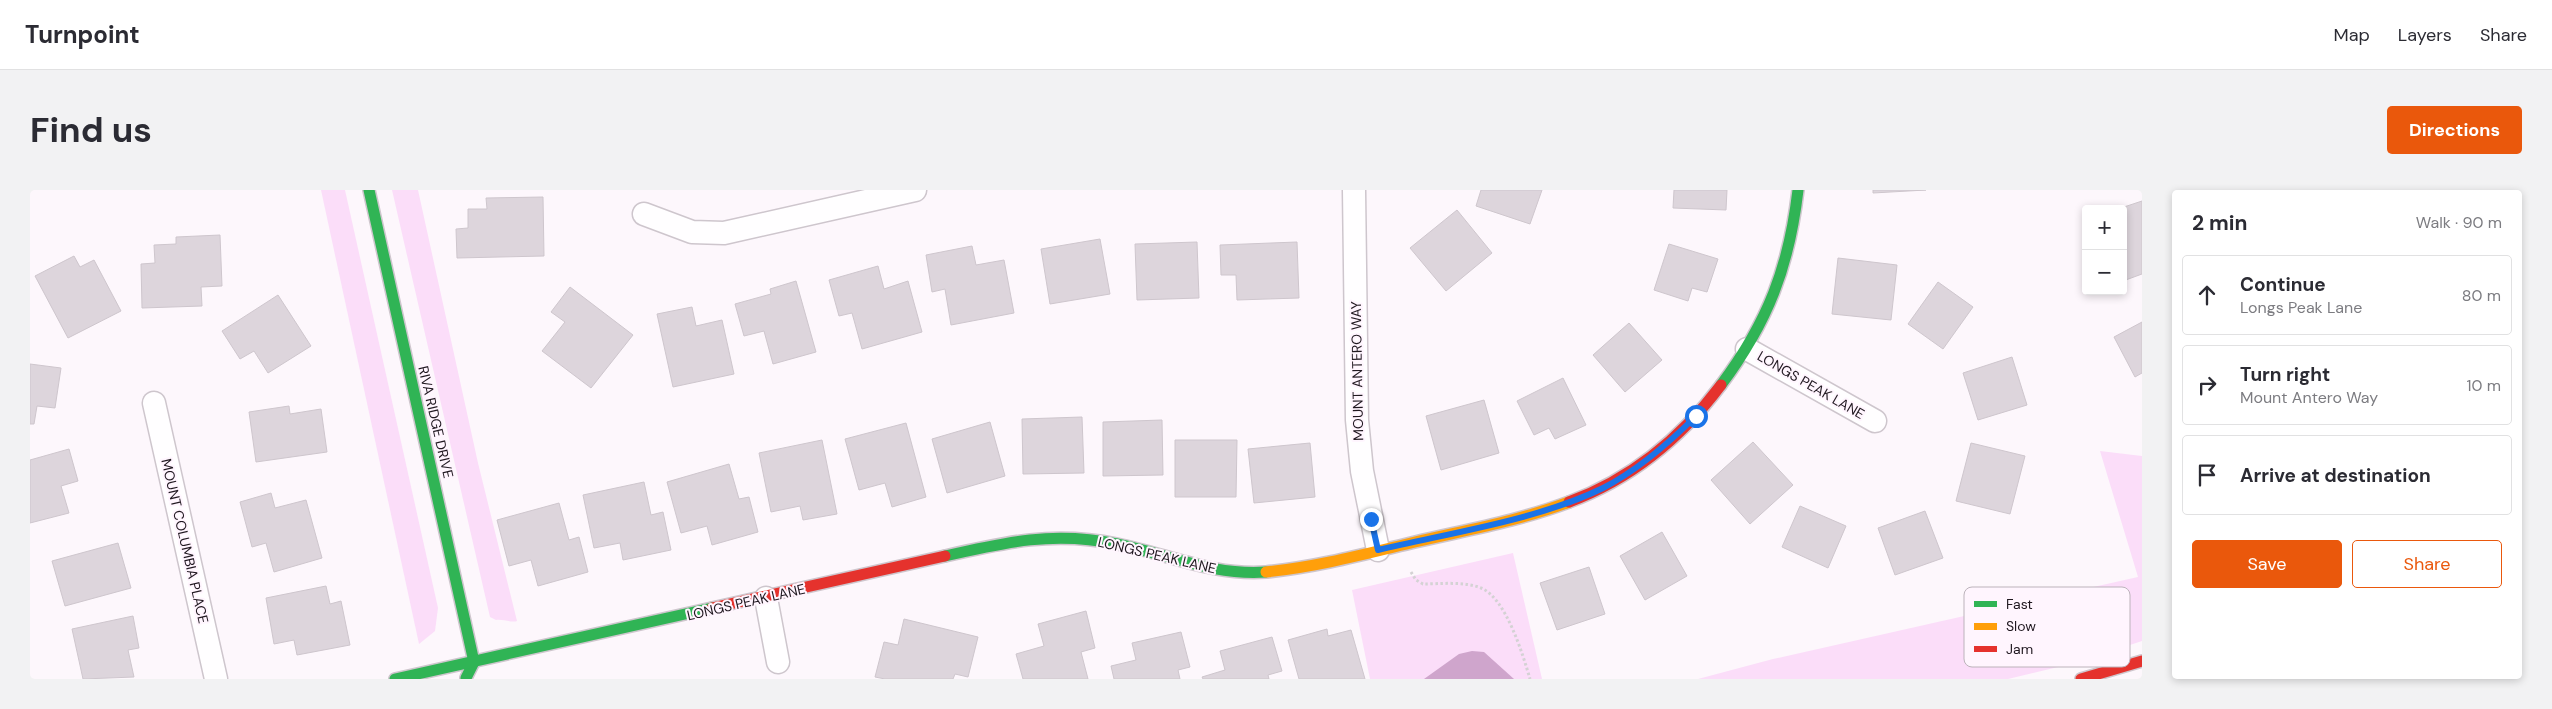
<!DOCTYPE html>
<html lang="en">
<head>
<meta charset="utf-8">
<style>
	body { margin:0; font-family:"DM Sans",sans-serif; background:#f2f2f3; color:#2b2b33 }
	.controls { position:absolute; right:15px; top:15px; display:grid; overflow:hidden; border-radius:5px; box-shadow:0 2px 8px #0003 }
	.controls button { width:45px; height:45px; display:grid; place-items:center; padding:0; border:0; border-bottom:1px solid #e1e1e2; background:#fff; color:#2b2b33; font:25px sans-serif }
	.stop { position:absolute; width:15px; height:15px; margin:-11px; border:4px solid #1a73e8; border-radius:50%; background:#fff }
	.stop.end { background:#1a73e8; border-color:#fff; box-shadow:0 1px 5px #0008 }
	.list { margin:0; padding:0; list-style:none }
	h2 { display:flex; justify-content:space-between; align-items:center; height:65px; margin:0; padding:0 20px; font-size:21px }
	h2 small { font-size:16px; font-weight:400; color:#7c7c81 }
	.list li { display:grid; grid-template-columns:32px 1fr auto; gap:15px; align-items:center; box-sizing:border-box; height:80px; margin:0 10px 10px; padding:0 10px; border:1px solid #e1e1e2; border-radius:5px }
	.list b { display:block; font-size:19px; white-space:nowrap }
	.list p { margin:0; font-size:16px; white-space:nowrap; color:#7c7c81 }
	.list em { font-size:16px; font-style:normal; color:#7c7c81 }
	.actions { display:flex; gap:10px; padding:15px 20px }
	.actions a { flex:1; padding:11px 0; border:1px solid #ea580c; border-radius:5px; text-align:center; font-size:18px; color:#ea580c }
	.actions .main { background:#ea580c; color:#fff }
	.icon { flex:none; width:28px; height:28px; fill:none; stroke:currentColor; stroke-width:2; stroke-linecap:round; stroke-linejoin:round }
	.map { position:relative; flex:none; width:2112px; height:489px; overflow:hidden; border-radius:5px }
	header { display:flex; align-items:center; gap:30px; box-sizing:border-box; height:70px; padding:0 25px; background:#fff; border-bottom:1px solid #e1e1e2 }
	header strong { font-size:24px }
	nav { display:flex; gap:28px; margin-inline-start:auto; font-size:18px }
	.intro { display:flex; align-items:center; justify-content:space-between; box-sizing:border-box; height:120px; padding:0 30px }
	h1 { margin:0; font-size:35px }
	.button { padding:12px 22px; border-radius:5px; background:#ea580c; color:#fff; font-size:18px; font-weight:700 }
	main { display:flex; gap:30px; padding:0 30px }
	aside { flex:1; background:#fff; border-radius:5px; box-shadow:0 2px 8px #0003 }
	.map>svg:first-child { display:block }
	.green { fill:#fbddf9 }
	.water { fill:#cfa5cc }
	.building { fill:#ddd5dc; stroke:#cec6cd }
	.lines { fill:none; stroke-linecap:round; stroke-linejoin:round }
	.street-casing { stroke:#cec6cd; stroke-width:25 }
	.fast-casing { stroke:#cec6cd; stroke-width:14 }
	.slow-casing { stroke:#cec6cd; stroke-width:14 }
	.jam-casing { stroke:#cec6cd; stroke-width:14 }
	.path { stroke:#d4d2d4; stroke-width:3; stroke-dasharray:2.5 2.5; stroke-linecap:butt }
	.street { stroke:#fffeff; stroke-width:22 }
	.fast { stroke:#30b455; stroke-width:11 }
	.slow { stroke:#ff9f0a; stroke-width:11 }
	.jam { stroke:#e5322d; stroke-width:11 }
	.route { stroke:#1a73e8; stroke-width:6 }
	.labels { text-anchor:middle; stroke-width:4; stroke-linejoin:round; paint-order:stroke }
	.street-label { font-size:14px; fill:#201820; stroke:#fff5fe }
	.key { fill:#fff5fe; stroke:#bcb3bb; stroke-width:1 }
	.key-label { font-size:14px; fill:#201820 }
</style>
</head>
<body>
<header>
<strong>Turnpoint</strong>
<nav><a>Map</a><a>Layers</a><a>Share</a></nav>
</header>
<div class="intro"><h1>Find us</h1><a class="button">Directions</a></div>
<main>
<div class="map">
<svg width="2112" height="489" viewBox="0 0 2112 489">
	<rect width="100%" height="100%" fill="#fdf7fc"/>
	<g class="green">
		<path d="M 291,0 L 315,0 L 408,418 L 405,441 L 389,454 Z"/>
		<path d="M 362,0 L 388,0 L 448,273 L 487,431 C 482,433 473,429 466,430 L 460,427 Z"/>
		<path d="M 2070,261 L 2112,266 L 2112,451 L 2049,472 L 1978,489 L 1668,489 L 1743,469 L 2108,387 Z"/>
		<path d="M 1483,363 L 1512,489 L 1340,489 L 1322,400 Z"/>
	</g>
	<path class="water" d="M 1442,461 L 1454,462 L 1484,489 L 1394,489 L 1429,464 Z"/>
	<g class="building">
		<path d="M 1451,0 L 1512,0 L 1500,34 L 1446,16 Z"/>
		<path d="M 1644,0 L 1697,0 L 1696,20 L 1643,18 Z"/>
		<path d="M 1843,0 L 1896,0 L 1843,3 Z"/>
		<path d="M 513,7 L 514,66 L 427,68 L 426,39 L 438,38 L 438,19 L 457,19 L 456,8 Z"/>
		<path d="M 2112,11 L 2112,84 L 2093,91 L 2093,19 L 2088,19 Z"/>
		<path d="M 1427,20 L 1462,63 L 1416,101 L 1380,58 Z"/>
		<path d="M 190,45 L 192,96 L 171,97 L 172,116 L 112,118 L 111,74 L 125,73 L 124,55 L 146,54 L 146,47 Z"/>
		<path d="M 1070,49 L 1080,104 L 1020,114 L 1011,59 Z"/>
		<path d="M 1167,52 L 1169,108 L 1107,110 L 1105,54 Z"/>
		<path d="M 1267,52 L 1269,108 L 1207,110 L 1206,85 L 1191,85 L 1190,55 Z"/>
		<path d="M 1639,54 L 1688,69 L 1677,102 L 1662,98 L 1658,111 L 1624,100 Z"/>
		<path d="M 942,56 L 946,75 L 974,70 L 984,123 L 921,135 L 915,99 L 902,102 L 896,65 Z"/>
		<path d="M 44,66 L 50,77 L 64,70 L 91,121 L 38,148 L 5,86 Z"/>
		<path d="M 1808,68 L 1867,75 L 1861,130 L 1802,124 Z"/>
		<path d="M 848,76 L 854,99 L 878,91 L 892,142 L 832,159 L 822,123 L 809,126 L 799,90 Z"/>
		<path d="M 766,91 L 786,162 L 743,174 L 734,141 L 714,146 L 705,114 L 741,104 L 740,99 Z"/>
		<path d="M 1908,92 L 1943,117 L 1913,159 L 1878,134 Z"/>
		<path d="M 540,97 L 603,145 L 561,198 L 512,161 L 535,132 L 521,122 Z"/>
		<path d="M 248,105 L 281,156 L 238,183 L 224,161 L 210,169 L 192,141 Z"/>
		<path d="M 662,117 L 666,136 L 692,130 L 704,184 L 643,197 L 627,124 Z"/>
		<path d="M 2112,132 L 2112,183 L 2105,187 L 2084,147 Z"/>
		<path d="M 1599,133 L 1632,170 L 1595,202 L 1563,165 Z"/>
		<path d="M 1982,167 L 1997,215 L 1948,230 L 1933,183 Z"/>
		<path d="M 0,174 L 31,178 L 25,218 L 7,216 L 4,234 L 0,234 Z"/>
		<path d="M 1533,188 L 1556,235 L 1525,249 L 1519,238 L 1504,245 L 1487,211 Z"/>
		<path d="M 1454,210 L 1469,263 L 1411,280 L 1396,226 Z"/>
		<path d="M 259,216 L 260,224 L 291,219 L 297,262 L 226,272 L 219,222 Z"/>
		<path d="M 1052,227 L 1054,283 L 993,284 L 992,229 Z"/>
		<path d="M 1132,230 L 1133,285 L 1073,286 L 1073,232 Z"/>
		<path d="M 960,232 L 975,286 L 917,303 L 902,249 Z"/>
		<path d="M 876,233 L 896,307 L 862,317 L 855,293 L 829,300 L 815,249 Z"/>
		<path d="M 792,250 L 807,324 L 773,330 L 770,316 L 741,322 L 729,263 Z"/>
		<path d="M 1145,250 L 1207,250 L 1206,307 L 1145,307 Z"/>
		<path d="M 1723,252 L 1763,295 L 1720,334 L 1681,290 Z"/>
		<path d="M 1280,253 L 1285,307 L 1224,313 L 1218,259 Z"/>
		<path d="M 1941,253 L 1995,266 L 1980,324 L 1926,311 Z"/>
		<path d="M 39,259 L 48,291 L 31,296 L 39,323 L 0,333 L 0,270 Z"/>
		<path d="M 699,274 L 709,309 L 719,307 L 728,342 L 682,355 L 677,336 L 651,343 L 637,292 Z"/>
		<path d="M 614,292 L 621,325 L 633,322 L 641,360 L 593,370 L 590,353 L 564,358 L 553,305 Z"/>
		<path d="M 241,303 L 245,318 L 276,310 L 292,368 L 244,382 L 236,353 L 222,357 L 210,312 Z"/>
		<path d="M 529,313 L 539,350 L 549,347 L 558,382 L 508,396 L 501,370 L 479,376 L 467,330 Z"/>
		<path d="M 1770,316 L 1816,336 L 1798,378 L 1752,357 Z"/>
		<path d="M 1895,321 L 1913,368 L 1865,385 L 1848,338 Z"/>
		<path d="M 1632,342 L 1657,386 L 1615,410 L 1590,366 Z"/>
		<path d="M 88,353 L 101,398 L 35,416 L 22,371 Z"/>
		<path d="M 1559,377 L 1575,424 L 1527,440 L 1510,393 Z"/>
		<path d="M 296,396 L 300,414 L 311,411 L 320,455 L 267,465 L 264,450 L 244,454 L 236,408 Z"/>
		<path d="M 1056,421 L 1065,458 L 1051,462 L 1058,489 L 993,489 L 986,464 L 1014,456 L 1008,434 Z"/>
		<path d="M 103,426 L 109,458 L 98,460 L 104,487 L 53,489 L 42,439 Z"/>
		<path d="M 874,429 L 948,447 L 938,487 L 925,484 L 923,489 L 855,489 L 845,487 L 854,452 L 868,455 Z"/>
		<path d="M 1297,439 L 1298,446 L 1321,440 L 1335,489 L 1269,489 L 1258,450 Z"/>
		<path d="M 1151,442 L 1160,477 L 1148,480 L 1150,489 L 1084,489 L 1081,476 L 1106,470 L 1102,453 Z"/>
		<path d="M 1242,447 L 1252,481 L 1238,485 L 1239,489 L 1173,489 L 1172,487 L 1195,480 L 1190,461 Z"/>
	</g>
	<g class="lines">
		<defs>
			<g id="street">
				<path d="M 1324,0 L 1327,230 L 1332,281 L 1348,360"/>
				<path d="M 614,24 L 662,42 L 694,43 L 885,0"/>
				<path d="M 1717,159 L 1845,231"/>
				<path d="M 124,213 L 186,489"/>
				<path d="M 736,408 L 748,472"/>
			</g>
			<g id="fast">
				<path d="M 339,0 L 444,472 L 436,488"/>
				<path d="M 1691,195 C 1738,132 1759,77 1768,0"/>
				<path d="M 915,366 C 976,352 1024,341 1087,354 C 1137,364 1184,386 1236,382"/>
				<path d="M 365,489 L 682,418"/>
			</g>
			<path id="slow" d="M 1236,382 C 1287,377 1335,364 1385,352 C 1436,340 1489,331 1539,312"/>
			<g id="jam">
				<path d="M 1539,312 C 1601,289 1652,247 1691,195"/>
				<path d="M 682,418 L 915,366"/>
				<path d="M 2051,489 L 2112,471"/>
			</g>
		</defs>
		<use href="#street" class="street-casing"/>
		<use href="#fast" class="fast-casing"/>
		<use href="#slow" class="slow-casing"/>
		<use href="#jam" class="jam-casing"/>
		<path class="path" d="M 1381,382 L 1386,390 L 1393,394 C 1410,394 1434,391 1451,398 C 1476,408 1493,465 1500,489"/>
		<use href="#street" class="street"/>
		<use href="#fast" class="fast"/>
		<use href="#slow" class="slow"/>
		<use href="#jam" class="jam"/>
	</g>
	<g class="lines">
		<path class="route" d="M 1341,329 L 1348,360 C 1419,343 1508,330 1573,298 C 1608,280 1639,253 1666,226"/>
	</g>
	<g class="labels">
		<g class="street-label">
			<text transform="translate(1327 181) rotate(-91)" y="5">MOUNT ANTERO WAY</text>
			<text transform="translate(1781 195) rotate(30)" y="5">LONGS PEAK LANE</text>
			<text transform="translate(406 232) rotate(77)" y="5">RIVA RIDGE DRIVE</text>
			<text transform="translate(155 351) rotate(77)" y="5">MOUNT COLUMBIA PLACE</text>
			<text transform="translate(1127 365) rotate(13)" y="5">LONGS PEAK LANE</text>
			<text transform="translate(716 412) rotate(-13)" y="5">LONGS PEAK LANE</text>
		</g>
	</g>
	<rect x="1934" y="397" width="166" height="80" rx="8" class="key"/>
	<rect x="1944" y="411" width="23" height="6" fill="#30b455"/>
	<rect x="1944" y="433" width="23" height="7" fill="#ff9f0a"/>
	<rect x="1944" y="456" width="23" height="6" fill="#e5322d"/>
	<g class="key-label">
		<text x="1976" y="419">Fast</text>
		<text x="1976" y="441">Slow</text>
		<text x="1976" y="464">Jam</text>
	</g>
</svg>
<div class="controls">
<button>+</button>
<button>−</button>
</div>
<div class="stop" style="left:1666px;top:226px"></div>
<div class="stop end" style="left:1341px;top:329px"></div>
</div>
<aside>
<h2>2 min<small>Walk · 90 m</small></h2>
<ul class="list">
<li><svg class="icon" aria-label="ahead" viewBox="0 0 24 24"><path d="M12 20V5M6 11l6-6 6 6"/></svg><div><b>Continue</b><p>Longs Peak Lane</p></div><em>80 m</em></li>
<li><svg class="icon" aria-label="right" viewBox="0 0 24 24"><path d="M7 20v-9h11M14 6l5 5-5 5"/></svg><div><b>Turn right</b><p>Mount Antero Way</p></div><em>10 m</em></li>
<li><svg class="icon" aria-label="arrive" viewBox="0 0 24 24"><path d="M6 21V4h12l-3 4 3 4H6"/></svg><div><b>Arrive at destination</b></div></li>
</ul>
<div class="actions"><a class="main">Save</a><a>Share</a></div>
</aside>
</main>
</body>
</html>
